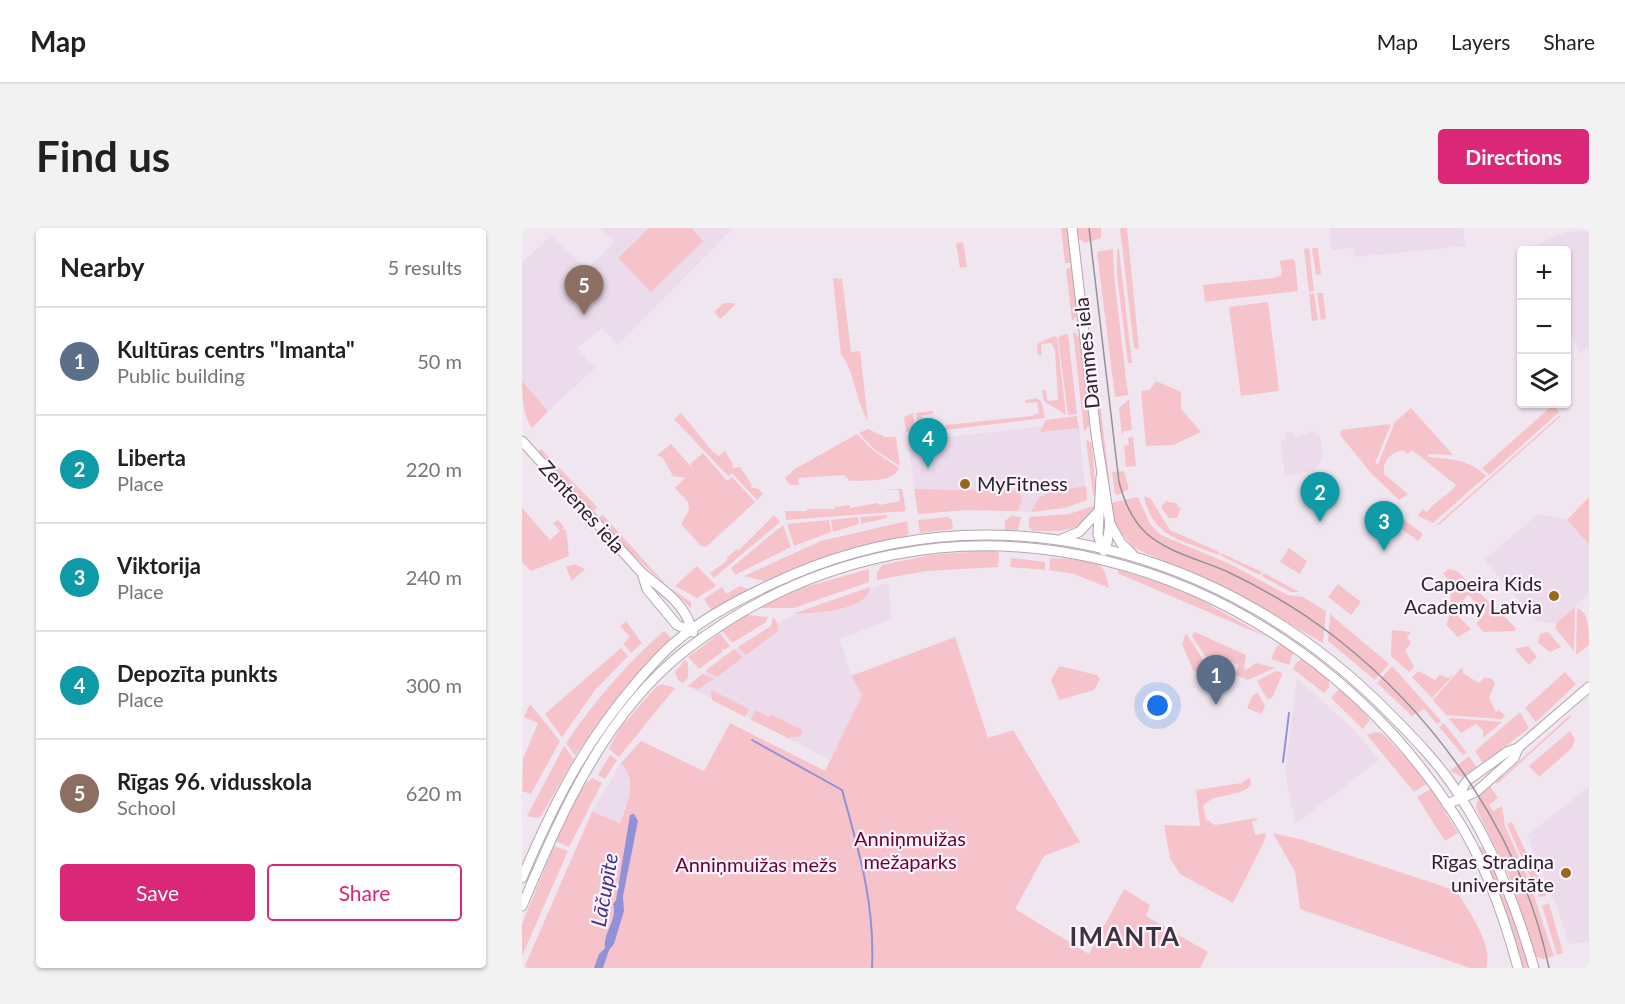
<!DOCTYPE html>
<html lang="en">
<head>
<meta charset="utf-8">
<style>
	body { margin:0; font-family:Lato,sans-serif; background:#f2f2f2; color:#202124 }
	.controls { position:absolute; right:18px; top:18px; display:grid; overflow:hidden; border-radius:6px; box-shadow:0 2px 4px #0004 }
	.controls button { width:54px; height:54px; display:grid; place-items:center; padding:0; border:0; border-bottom:2px solid #e0e0e0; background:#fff; color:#202124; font:30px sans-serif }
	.you { position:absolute; left:636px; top:478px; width:21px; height:21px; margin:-15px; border:4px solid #fff; border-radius:50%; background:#1a73e8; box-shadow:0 0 0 9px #1a73e833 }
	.badge { display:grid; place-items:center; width:39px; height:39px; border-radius:50%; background:#db2777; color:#fff; font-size:20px; font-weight:700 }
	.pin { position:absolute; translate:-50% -50px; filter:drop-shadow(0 2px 3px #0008) }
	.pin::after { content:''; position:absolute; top:32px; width:21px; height:18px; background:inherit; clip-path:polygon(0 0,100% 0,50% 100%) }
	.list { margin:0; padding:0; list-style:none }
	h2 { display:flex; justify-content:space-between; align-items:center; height:78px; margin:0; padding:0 24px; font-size:26px }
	h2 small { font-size:20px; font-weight:400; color:#757577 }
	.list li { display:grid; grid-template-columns:39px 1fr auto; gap:18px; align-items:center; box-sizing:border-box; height:108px; padding:0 24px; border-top:2px solid #e0e0e0 }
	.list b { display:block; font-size:22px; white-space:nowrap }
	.list p { margin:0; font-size:20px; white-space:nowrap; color:#757577 }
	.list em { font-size:20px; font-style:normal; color:#757577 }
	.actions { display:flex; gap:12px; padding:18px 24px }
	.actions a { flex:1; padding:14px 0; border:2px solid #db2777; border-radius:6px; text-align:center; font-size:21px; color:#db2777 }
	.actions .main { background:#db2777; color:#fff }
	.icon { flex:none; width:33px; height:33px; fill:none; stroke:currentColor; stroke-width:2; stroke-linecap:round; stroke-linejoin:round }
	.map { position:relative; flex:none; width:1067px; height:740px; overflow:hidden; border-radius:6px }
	header { display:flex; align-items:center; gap:36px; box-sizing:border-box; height:84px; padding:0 30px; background:#fff; border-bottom:2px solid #e0e0e0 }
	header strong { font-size:28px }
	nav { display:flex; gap:33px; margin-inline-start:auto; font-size:21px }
	.intro { display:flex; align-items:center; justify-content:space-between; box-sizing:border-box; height:144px; padding:0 36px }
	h1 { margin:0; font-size:42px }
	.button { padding:15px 27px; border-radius:6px; background:#db2777; color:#fff; font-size:21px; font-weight:700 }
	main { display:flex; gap:36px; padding:0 36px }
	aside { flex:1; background:#fff; border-radius:6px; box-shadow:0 2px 4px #0004 }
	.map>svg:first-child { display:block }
	.built { fill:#ebdbeb }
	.green { fill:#f6c3cb }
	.water { fill:#9191d8 }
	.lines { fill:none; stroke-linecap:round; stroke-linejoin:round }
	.stream { stroke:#9191d8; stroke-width:2 }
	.minor-casing { stroke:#b1a7b1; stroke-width:11 }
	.minor { stroke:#fff; stroke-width:9 }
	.tram { stroke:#968f96; stroke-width:1.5 }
	.poi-dot { fill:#9b671d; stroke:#fef3fe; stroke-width:2 }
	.labels { text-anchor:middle; stroke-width:4.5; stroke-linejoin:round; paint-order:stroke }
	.street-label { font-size:20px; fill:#292629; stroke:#fef3fe }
	.poi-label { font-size:20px; fill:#292629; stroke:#fef3fe; text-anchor:end }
	.park-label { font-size:20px; fill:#6b012a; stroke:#fef3fe }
	.water-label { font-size:21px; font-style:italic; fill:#3f368a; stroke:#fef3fe }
	.district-label { font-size:26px; font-weight:bold; letter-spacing:1.5px; fill:#3c343c; stroke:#fef3fe }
</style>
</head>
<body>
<header>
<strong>Map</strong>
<nav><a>Map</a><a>Layers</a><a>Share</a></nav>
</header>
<div class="intro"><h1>Find us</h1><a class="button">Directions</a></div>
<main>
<aside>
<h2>Nearby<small>5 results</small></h2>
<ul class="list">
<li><span class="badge" style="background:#5c6f8a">1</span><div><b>Kultūras centrs &quot;Imanta&quot;</b><p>Public building</p></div><em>50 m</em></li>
<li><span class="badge" style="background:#0f9aa8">2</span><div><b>Liberta</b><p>Place</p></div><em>220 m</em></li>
<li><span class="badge" style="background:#0f9aa8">3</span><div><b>Viktorija</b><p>Place</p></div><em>240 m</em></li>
<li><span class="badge" style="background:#0f9aa8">4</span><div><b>Depozīta punkts</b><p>Place</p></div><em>300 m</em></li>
<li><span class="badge" style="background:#8d6e63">5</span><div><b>Rīgas 96. vidusskola</b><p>School</p></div><em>620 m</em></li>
</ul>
<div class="actions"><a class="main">Save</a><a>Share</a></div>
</aside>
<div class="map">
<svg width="1067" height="740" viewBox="0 0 1067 740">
	<rect width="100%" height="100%" fill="#f0e6f0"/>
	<g class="built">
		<path d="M 78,0 L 211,0 L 96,117 L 80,100 L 55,120 L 73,140 L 26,183 L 0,153 L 0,35 L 29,7 L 65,42 L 92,14 Z"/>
		<path d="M 807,0 L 941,0 L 943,18 L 833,29 L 831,20 L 810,22 Z"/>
		<path d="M 1067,3 L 1067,120 L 1057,125 L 1045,96 L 1044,22 L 1012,22 L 1010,19 L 1043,4 Z"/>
		<path d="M 556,194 L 565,272 L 542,280 L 511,284 L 443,282 L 396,286 L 386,214 Z"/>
		<path d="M 791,203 L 797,206 L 802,229 L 791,243 L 763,247 L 759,212 L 763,212 L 763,205 L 771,204 L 772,210 Z"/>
		<path d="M 1016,286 L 1048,292 L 1067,316 L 1067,366 L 1034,395 L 1016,394 L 962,332 Z"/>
		<path d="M 366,355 L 370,391 L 318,411 L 329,448 L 340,467 L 308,532 L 166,458 L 199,431 L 249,398 L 300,375 Z"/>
		<path d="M 775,450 L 831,501 L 857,532 L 773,596 L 763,542 Z"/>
		<path d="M 99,535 L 105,542 L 110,566 L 97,595 L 70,584 Z"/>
		<path d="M 1067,559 L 1067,713 L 1046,716 L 1038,687 L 1005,607 Z"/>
	</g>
	<g class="green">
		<path d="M 127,0 L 169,0 L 181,13 L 129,64 L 96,30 Z"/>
		<path d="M 539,0 L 545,0 L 549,35 L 543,35 Z"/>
		<path d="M 555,0 L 579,0 L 579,10 L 563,15 L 556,10 Z"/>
		<path d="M 598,0 L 605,0 L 617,121 L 612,120 Z"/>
		<path d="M 441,14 L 445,39 L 438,40 L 434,15 Z"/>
		<path d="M 787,20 L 792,63 L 787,64 L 782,21 Z"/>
		<path d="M 790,20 L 796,20 L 799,46 L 794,47 Z"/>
		<path d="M 591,21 L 592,48 L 606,167 L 593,169 L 575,24 Z"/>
		<path d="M 595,21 L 597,21 L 610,135 L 606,135 L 595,47 Z"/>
		<path d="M 770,31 L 773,33 L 776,63 L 683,74 L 681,57 L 752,50 L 760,47 L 758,33 Z"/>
		<path d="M 550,39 L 555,88 L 550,93 L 544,41 Z"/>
		<path d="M 311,50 L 320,51 L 329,124 L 338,123 L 346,193 C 334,174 331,138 319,127 Z"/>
		<path d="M 792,65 L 796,92 L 790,93 L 787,66 Z"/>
		<path d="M 795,65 L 801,65 L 804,91 L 799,92 Z"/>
		<path d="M 746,74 L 757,163 L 719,168 L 707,79 Z"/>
		<path d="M 202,75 L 211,75 L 213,77 L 198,91 L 192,84 Z"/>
		<path d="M 551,103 L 558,110 L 568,196 L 562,204 Z"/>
		<path d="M 546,106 L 555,186 L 546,187 L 536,110 L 539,107 Z"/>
		<path d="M 532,108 L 535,109 L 544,187 L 522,173 L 520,162 L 524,162 L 525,173 L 536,172 L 533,122 L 529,115 L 519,116 L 520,127 L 516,127 L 515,116 Z"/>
		<path d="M 0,153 L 26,183 L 10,200 C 1,188 0,167 0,153 Z"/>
		<path d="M 634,153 L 659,164 L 659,181 L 679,204 L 651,217 L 624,218 L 619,163 L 628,162 Z"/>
		<path d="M 514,170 L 519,173 L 523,190 L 397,205 L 394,185 L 411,183 L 411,186 L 400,187 L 401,199 L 424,199 L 424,197 L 510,188 L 517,185 L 515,174 L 504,175 L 503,172 Z"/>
		<path d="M 607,171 L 610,202 L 602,203 L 600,207 L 597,180 Z"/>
		<path d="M 575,174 L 578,175 L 589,266 L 587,268 Z"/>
		<path d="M 1032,176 L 1037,184 L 967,247 L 960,240 Z"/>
		<path d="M 889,180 L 931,227 L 906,226 L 906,229 C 928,231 947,231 964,248 L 911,295 L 896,288 L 900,281 L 905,284 C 913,273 926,268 934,257 L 890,222 L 886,226 L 881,222 C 868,225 860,233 862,246 L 886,266 L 877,272 L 850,246 L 818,207 L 819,202 L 869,196 L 853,235 L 856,236 L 873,194 Z"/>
		<path d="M 159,185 L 191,224 L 197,228 L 203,223 L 211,236 L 210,240 L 218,239 L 230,257 L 228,259 L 237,261 L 241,266 L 235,272 L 210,245 L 206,248 L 152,191 Z"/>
		<path d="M 391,185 L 394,203 L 384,204 L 382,189 Z"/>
		<path d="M 1038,187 L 1039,188 L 918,296 L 913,298 Z"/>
		<path d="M 555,188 L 557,206 L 555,200 L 518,204 L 524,192 Z"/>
		<path d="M 346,201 L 363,209 L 374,209 L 378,238 L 353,222 L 337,205 Z"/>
		<path d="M 335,206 L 352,223 L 377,240 C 371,255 342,252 328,253 L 322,247 L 276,250 L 277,257 L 268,257 L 263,250 L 273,241 Z"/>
		<path d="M 611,209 L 614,238 L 604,239 L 602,218 L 607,217 L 606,210 Z"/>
		<path d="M 564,212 L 570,215 L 574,269 L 571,267 Z"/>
		<path d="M 149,216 L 172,242 L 168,236 L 181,225 L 205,253 L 210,249 L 233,274 L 184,319 L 179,318 L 159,296 L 167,282 L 166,274 L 153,260 L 163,250 L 151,248 L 141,230 L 135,227 Z"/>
		<path d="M 19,221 L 75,279 L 71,284 L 16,224 Z"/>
		<path d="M 602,243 L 607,261 L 595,267 L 593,266 L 590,244 Z"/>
		<path d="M 564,258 L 565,272 L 542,280 L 509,284 L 518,268 L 521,269 L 525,264 Z"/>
		<path d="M 364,261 L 380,261 L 384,283 L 264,292 L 263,283 L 285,283 L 285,281 L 313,281 L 313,279 L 327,277 L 328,280 L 356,275 L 357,277 L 378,273 L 377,262 Z"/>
		<path d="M 392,261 L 497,263 L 500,271 L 496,283 L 443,282 L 396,286 Z"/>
		<path d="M 622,268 L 629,271 L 648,302 L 697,324 L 696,327 C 661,312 630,310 622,268 Z"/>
		<path d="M 616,269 L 628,296 L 639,307 L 708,336 L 765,367 L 781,369 L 804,383 L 801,415 L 709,362 L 612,320 L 591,295 L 588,275 Z"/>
		<path d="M 1067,269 L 1067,316 L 1045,292 Z"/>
		<path d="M 644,273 L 656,276 L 655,279 L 659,280 L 655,290 L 647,290 L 639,279 Z"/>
		<path d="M 574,277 C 568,306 533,303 511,303 L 507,299 L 507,289 L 547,286 Z"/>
		<path d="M 0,280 L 28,312 L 38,303 L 31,295 L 36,292 L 42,299 L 40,302 L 44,301 L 47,328 L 9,343 L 0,334 Z"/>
		<path d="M 870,283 L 901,306 L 896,313 L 866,290 Z"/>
		<path d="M 81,287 L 146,359 L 169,374 L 169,380 L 101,318 L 76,290 Z"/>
		<path d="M 252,287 L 258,294 L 192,350 L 188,345 L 206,332 L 204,330 L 215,321 L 216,323 Z"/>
		<path d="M 365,287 L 365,290 L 339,296 L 338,289 Z"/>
		<path d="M 489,288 L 499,289 L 496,302 L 483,302 L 483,293 Z"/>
		<path d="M 336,289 L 337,296 L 311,304 L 309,292 Z"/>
		<path d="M 426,289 L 430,292 L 431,301 L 398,305 L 396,292 Z"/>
		<path d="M 307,292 L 309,304 L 272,318 L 265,296 Z"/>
		<path d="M 385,293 L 387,305 L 384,308 L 325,321 L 242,353 L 222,348 L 299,313 Z"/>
		<path d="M 261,297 L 269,319 L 213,347 L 209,340 Z"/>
		<path d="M 478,311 L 478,314 C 398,311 317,331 245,366 L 244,364 C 317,326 397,312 478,311 Z"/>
		<path d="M 767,320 L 785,333 L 778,346 L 758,334 Z"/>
		<path d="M 469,322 L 477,324 L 476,339 L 404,343 L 355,352 L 355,345 L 360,337 L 409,327 Z"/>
		<path d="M 699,325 L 740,344 L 738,347 L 698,327 Z"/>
		<path d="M 489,330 L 523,334 L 523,342 L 488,339 Z"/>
		<path d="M 528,330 C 540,331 575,330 581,341 C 584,346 586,354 587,360 L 552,346 L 527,342 Z"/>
		<path d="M 53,336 L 63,341 L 50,353 L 44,339 Z"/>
		<path d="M 175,338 L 194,358 L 175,370 L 153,358 Z"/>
		<path d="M 347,341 L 347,354 L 272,380 L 237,380 L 280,360 Z"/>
		<path d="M 927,341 L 935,343 L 994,400 L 993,403 L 962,404 L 954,396 L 964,384 L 946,367 L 931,383 L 949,401 L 936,409 L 924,397 L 929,383 L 928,354 L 921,345 Z"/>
		<path d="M 597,342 L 663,363 L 745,409 L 595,345 Z"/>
		<path d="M 742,345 L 777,364 L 769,364 L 740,348 Z"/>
		<path d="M 816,356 L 839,374 L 829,387 L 806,369 Z"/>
		<path d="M 218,358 L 226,361 L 225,364 L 189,382 L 182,371 L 200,359 L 204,366 Z"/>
		<path d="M 348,359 C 345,384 290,385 271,386 Z"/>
		<path d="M 1052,380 L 1053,380 L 1052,423 L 1034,401 L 1034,395 Z"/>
		<path d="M 1055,380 C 1067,384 1067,403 1067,417 L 1054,427 Z"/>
		<path d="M 808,386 L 867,436 L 853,452 L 806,413 Z"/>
		<path d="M 225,387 L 246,389 L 243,395 L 210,415 L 200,403 Z"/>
		<path d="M 251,389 L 255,394 L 256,403 L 224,427 L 216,419 L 249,398 Z"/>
		<path d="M 104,393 L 120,415 L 109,425 L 101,416 L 108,409 L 98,398 Z"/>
		<path d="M 870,402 L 889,404 L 885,409 L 889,415 L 883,422 L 892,439 L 887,444 L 869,428 Z"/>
		<path d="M 142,403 L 149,410 L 146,413 L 99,465 L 53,528 L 44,515 C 72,474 104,436 142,403 Z"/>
		<path d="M 673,404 L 724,427 L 722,441 L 724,442 L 734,435 L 753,440 L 726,452 L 713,447 L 717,437 L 696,428 L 693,435 L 687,434 L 670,408 Z"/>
		<path d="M 1024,404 L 1027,405 L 1039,419 L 1028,424 L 1016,415 L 1018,406 Z"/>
		<path d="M 198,405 L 208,418 L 203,422 L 201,420 L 200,424 L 177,441 L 166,429 Z"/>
		<path d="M 664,405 L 685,438 L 681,447 L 671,442 L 660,416 Z"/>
		<path d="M 433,409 L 466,510 L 491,502 L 558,614 L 522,628 L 493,681 L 567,726 L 602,661 L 628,677 L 624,688 L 686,724 L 678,740 L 2,740 L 70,584 L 98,595 C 106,574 116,554 99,535 L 119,513 L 182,543 L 208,495 L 303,543 L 340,467 L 329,448 Z"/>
		<path d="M 761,416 L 771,425 L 767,437 L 749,431 L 755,418 Z"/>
		<path d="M 1006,418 L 1015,429 L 1007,437 L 993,421 Z"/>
		<path d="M 99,420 L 106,428 L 73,462 L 40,509 L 23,486 Z"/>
		<path d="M 212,421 L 221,429 L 195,449 L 183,443 Z"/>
		<path d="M 781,430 L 807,452 L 807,459 L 802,465 L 771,441 L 774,435 Z"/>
		<path d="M 163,432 L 166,435 L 166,450 L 161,455 L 156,452 L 153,444 Z"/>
		<path d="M 537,438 L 575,447 L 578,451 L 572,462 L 537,472 L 529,452 Z"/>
		<path d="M 870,438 L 919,493 L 915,496 L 902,481 L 890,488 L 855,455 Z"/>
		<path d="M 940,439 L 942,446 L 957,455 L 962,450 L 969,450 L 973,455 L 967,470 L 974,484 L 977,482 L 983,488 L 979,491 L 924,487 L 911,472 Z"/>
		<path d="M 754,443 L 759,444 L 760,447 L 750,470 L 745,471 L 735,453 Z"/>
		<path d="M 896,443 L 913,452 L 918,447 L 926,450 L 932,446 L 910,470 L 890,449 Z"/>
		<path d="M 1043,444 L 1054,456 L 1014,494 L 1003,480 Z"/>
		<path d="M 180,446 L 192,451 L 176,461 L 166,458 Z"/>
		<path d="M 140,456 L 153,460 L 97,529 L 87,521 L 98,500 L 135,458 Z"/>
		<path d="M 817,461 L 836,476 L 848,492 L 841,501 L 809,470 Z"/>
		<path d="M 189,462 L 227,481 L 223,489 L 190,472 Z"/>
		<path d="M 736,465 L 743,478 L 739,486 L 725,480 L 731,467 Z"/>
		<path d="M 8,476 L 38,513 L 9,566 L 0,563 L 1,531 L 16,495 L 2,489 Z"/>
		<path d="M 234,482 L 247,489 L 248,486 L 280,502 L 279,508 L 266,510 L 229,492 Z"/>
		<path d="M 998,484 L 1007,500 L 970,529 L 971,533 L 963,539 L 953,523 Z"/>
		<path d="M 1048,487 L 1050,488 L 975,556 L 972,552 L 979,546 L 981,548 Z"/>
		<path d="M 930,490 L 980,494 L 961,510 L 961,502 L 954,496 L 939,505 L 927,491 Z"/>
		<path d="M 922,495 L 945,525 L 941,527 L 917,499 Z"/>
		<path d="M 1048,503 L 1053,512 L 1050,520 L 1017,549 L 1007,538 Z"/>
		<path d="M 854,504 L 860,505 L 889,535 L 904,556 L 892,564 L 845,507 Z"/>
		<path d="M 42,518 L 52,531 L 19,588 L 15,590 L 5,588 Z"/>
		<path d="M 88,527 L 95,532 L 83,551 L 76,547 Z"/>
		<path d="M 947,528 L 955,540 L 940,549 L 928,543 Z"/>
		<path d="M 728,549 L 729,557 C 716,571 694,563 681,578 L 684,591 L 693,597 L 735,590 L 735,592 L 730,593 L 733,607 L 744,605 L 743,612 L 711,675 L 658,646 L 648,630 L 642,597 L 678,598 L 674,562 L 720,555 Z"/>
		<path d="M 71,550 L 80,555 L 47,619 L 33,613 C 42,594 52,560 71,550 Z"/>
		<path d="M 967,557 L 976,570 L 967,577 L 971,583 L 980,578 L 983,598 L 1006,650 L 1032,728 L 1021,731 L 1013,728 L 986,645 L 954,580 L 957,565 Z"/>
		<path d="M 909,561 L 936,605 L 923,613 L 895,569 Z"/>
		<path d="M 990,594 L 1024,666 L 1024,668 L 1017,669 L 985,596 Z"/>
		<path d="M 751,605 L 781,612 L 935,663 C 946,683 972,717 964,740 L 948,740 L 778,681 L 773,644 Z"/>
		<path d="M 32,618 L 46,623 L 0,728 L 0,696 Z"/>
		<path d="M 956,619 L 960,619 C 982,657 994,699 1008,740 L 1000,740 L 986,691 Z"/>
		<path d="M 1027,675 L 1041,725 L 1035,727 L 1020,678 Z"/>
	</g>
	<path class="water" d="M 112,586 L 116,593 L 101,668 L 102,683 L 92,716 L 87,722 L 81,740 L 72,740 L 77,726 L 83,720 C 81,704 96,692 91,676 L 94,672 L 108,587 Z"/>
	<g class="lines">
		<g class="stream">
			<path d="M 230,512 L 320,562 C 337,624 353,675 350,740"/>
			<path d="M 761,534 L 767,485"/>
		</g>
		<defs>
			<g id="minor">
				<path d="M 550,0 L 574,206 L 588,296 L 585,315 L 580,321"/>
				<path d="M 0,213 L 120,345 C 139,360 166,378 169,402"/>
				<path d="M 579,249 L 576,307 L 582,323"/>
				<path d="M 588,296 L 599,315 L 611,327"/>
				<path d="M 540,311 L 557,304 L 575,285"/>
				<path d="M 120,345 L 125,361 L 155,397 L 171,404"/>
				<path d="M 938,568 L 942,557 L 946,552 L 985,524 L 996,520 L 1067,459"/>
				<path d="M 925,576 L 954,564 L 992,530 L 996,520"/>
				<path d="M 0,650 C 32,575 61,517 114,455 C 126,441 138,427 152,415 C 181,390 217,371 252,355 C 467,253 707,321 868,486 C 894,512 920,539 939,570 C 973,622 995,681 1012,740"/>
				<path d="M 0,678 C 40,585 81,487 164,422 C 422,222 767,328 934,589 C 963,634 982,688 996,740"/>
			</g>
		</defs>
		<use href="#minor" class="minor-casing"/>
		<use href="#minor" class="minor"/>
		<path class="tram" d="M 567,0 L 597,254 C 602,273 609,291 624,305 C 646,325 680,332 706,344 C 746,363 784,386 818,413 C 919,493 1001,613 1027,740"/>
	</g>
	<g class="poi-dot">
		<circle cx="443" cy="256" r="6"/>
		<circle cx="1032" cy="368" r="6"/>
		<circle cx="1044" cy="645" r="6"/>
	</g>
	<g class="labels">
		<g class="street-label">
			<text transform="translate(565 125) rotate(-96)" y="7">Dammes iela</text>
			<text transform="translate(60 279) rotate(48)" y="7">Zentenes iela</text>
		</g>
		<g class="poi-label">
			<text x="455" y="263" text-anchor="start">MyFitness</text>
			<text x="1020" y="363">Capoeira Kids<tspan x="1020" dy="23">Academy Latvia</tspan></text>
			<text x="1032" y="641">Rīgas Stradiņa<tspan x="1032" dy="23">universitāte</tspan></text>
		</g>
		<g class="park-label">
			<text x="388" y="618">Anniņmuižas<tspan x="388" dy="23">mežaparks</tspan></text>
			<text x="234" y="644">Anniņmuižas mežs</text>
		</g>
		<g class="water-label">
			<text transform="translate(83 662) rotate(-80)" y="7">Lāčupīte</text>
		</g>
		<g class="district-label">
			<text x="603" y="718">IMANTA</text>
		</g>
	</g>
</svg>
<div class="controls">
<button>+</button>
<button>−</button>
<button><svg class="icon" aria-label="layers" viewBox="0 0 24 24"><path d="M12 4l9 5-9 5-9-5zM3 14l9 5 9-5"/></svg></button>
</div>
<div class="you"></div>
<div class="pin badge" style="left:694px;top:477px;background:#5c6f8a">1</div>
<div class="pin badge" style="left:798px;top:294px;background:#0f9aa8">2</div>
<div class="pin badge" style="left:862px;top:323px;background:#0f9aa8">3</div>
<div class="pin badge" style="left:406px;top:240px;background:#0f9aa8">4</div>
<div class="pin badge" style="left:62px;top:87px;background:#8d6e63">5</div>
</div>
</main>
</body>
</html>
